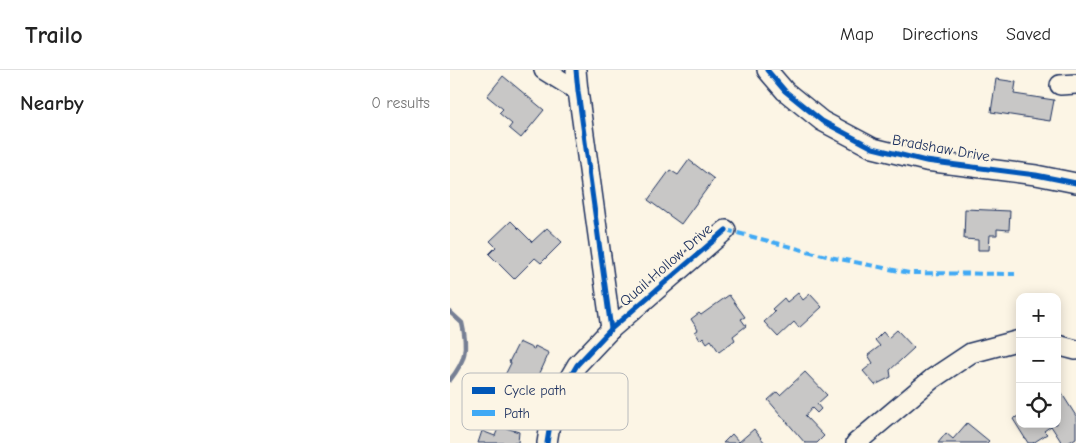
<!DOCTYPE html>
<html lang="en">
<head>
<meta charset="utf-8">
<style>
	body { margin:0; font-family:"Comic Neue",sans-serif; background:#f2f2f2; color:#222 }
	.controls { position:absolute; right:15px; bottom:15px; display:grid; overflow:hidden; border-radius:10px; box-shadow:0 2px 12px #0003 }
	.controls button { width:45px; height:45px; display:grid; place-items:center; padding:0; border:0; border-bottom:1px solid #e0e0e0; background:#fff; color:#222; font:25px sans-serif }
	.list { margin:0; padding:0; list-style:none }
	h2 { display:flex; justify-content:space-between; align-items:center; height:65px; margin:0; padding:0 20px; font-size:21px }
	h2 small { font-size:16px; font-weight:400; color:#767676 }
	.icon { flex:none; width:28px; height:28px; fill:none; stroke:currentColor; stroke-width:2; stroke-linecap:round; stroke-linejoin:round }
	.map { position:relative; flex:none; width:626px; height:373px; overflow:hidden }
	header { display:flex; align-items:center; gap:30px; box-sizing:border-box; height:70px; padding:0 25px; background:#fff; border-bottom:1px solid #e0e0e0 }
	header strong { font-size:24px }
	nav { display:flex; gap:28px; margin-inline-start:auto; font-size:18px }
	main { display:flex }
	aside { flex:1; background:#fff }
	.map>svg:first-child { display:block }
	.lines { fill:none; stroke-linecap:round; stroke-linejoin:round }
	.stream { stroke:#767f94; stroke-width:4.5 }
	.building { fill:#c8c7c6; stroke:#1b2f5e }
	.minor-casing { stroke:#1b2f5e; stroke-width:22 }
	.minor { stroke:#fcf5e5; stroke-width:19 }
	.quiet { stroke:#3fa9f5; stroke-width:4; stroke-dasharray:8 4; stroke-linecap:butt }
	.cycleway-casing { stroke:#fcf5e5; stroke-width:8 }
	.cycleway { stroke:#0057b8; stroke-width:5 }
	.labels { text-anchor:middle; stroke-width:4.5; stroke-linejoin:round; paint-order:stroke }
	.street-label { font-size:15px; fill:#1b2f5e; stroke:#fcf5e5 }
	.key { fill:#fcf5e5; stroke:#b8babc; stroke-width:1 }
	.key-label { font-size:14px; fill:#1b2f5e }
</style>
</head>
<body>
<header>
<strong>Trailo</strong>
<nav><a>Map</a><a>Directions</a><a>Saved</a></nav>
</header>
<main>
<aside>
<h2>Nearby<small>0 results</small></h2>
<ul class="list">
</ul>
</aside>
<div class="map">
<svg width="626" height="373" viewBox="0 0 626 373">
	<rect width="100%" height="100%" fill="#fcf5e5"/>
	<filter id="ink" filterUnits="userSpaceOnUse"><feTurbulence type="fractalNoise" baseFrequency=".02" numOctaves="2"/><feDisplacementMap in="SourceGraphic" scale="10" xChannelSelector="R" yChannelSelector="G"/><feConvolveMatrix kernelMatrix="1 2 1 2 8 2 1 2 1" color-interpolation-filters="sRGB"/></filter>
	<g filter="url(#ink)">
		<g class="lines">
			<path class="stream" d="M 0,242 L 12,253 C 18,278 16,290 0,310"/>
		</g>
		<g class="building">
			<path d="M 53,6 L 94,40 L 71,68 L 59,58 L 62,54 L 49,43 L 53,39 L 37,26 Z"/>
			<path d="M 546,9 L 566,12 L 564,24 L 604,30 L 600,51 L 541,42 Z"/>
			<path d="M 239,90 L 264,109 L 231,154 L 198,130 L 220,100 L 228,105 Z"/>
			<path d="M 515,139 L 560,141 L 559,160 L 547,159 L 547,165 L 540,165 L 539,180 L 528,180 L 528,170 L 514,169 Z"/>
			<path d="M 61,151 L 82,172 L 97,158 L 112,172 L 91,193 L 85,188 L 64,209 L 39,184 L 46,177 L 40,171 Z"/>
			<path d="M 348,223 L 353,230 L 360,224 L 372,237 L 349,258 L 344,252 L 328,267 L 314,252 L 325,242 L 322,239 L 334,228 L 337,232 Z"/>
			<path d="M 279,225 L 295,247 L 291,249 L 296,256 L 283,266 L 285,270 L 269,282 L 261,270 L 257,273 L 253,267 L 250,270 L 245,262 L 248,260 L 241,249 L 249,243 L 251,245 Z"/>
			<path d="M 447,260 L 464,278 L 440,300 L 441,307 L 425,315 L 413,301 L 423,293 L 418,285 L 430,276 L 425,270 L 433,262 L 438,268 Z"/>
			<path d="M 69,272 L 84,279 L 85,276 L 99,283 L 81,323 L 76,324 L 72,330 L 48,319 L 61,293 L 59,292 Z"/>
			<path d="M 355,302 L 377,325 L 367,334 L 371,339 L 367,343 L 362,338 L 355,346 L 374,366 L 367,373 L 355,373 L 318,330 L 327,322 L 330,325 Z"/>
			<path d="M 609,319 L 626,346 L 626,368 L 618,373 L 612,373 L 601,356 L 594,361 L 597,364 L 583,373 L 578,373 L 563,349 L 570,345 L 570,354 L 607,354 L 607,320 Z"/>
			<path d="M 517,353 L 539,371 L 537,373 L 488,373 L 496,363 L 503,369 Z"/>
			<path d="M 49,356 L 69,362 L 68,373 L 28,373 L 32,361 L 45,366 Z"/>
			<path d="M 304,359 L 315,373 L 273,373 L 282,364 L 289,372 Z"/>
		</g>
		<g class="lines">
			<defs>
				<g id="minor">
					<path d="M 94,0 L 128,21"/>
					<path d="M 126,0 L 128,21 L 161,259"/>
					<path d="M 317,0 L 335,21 L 372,51 L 423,78 L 476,91 L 586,105 L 626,113"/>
					<path d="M 610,15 L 626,14"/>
					<path d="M 607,275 L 626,280"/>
					<path d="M 97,373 L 103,336 L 127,295 L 161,259 L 276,160"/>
					<path d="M 406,373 L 482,309 L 521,283 L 570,270"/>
				</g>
			</defs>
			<use href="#minor" class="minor-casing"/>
			<use href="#minor" class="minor"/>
			<path class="quiet" d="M 276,160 L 380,187 L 459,203 L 565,204"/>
			<defs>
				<g id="cycleway">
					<path d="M 126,0 L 128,21 L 161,259"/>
					<path d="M 317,0 L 335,21 L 372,51 L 423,78 L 476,91 L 586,105 L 626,113"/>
					<path d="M 97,373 L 103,336 L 127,295 L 161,259 L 276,160"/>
				</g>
			</defs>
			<use href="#cycleway" class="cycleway-casing"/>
			<use href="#cycleway" class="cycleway"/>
		</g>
	</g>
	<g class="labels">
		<g class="street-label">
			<text transform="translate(491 78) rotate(10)" y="5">Bradshaw Drive</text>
			<text transform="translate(216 195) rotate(-41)" y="5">Quail Hollow Drive</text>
		</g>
	</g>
	<rect x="12" y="303" width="166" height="57" rx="8" class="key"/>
	<rect x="22" y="317" width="23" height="7" fill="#0057b8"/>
	<rect x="22" y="340" width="23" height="6" fill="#3fa9f5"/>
	<g class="key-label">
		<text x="54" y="325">Cycle path</text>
		<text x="54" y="348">Path</text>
	</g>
</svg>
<div class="controls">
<button>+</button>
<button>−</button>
<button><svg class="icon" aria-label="locate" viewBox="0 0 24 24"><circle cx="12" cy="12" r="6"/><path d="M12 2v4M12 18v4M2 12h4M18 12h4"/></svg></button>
</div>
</div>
</main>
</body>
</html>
